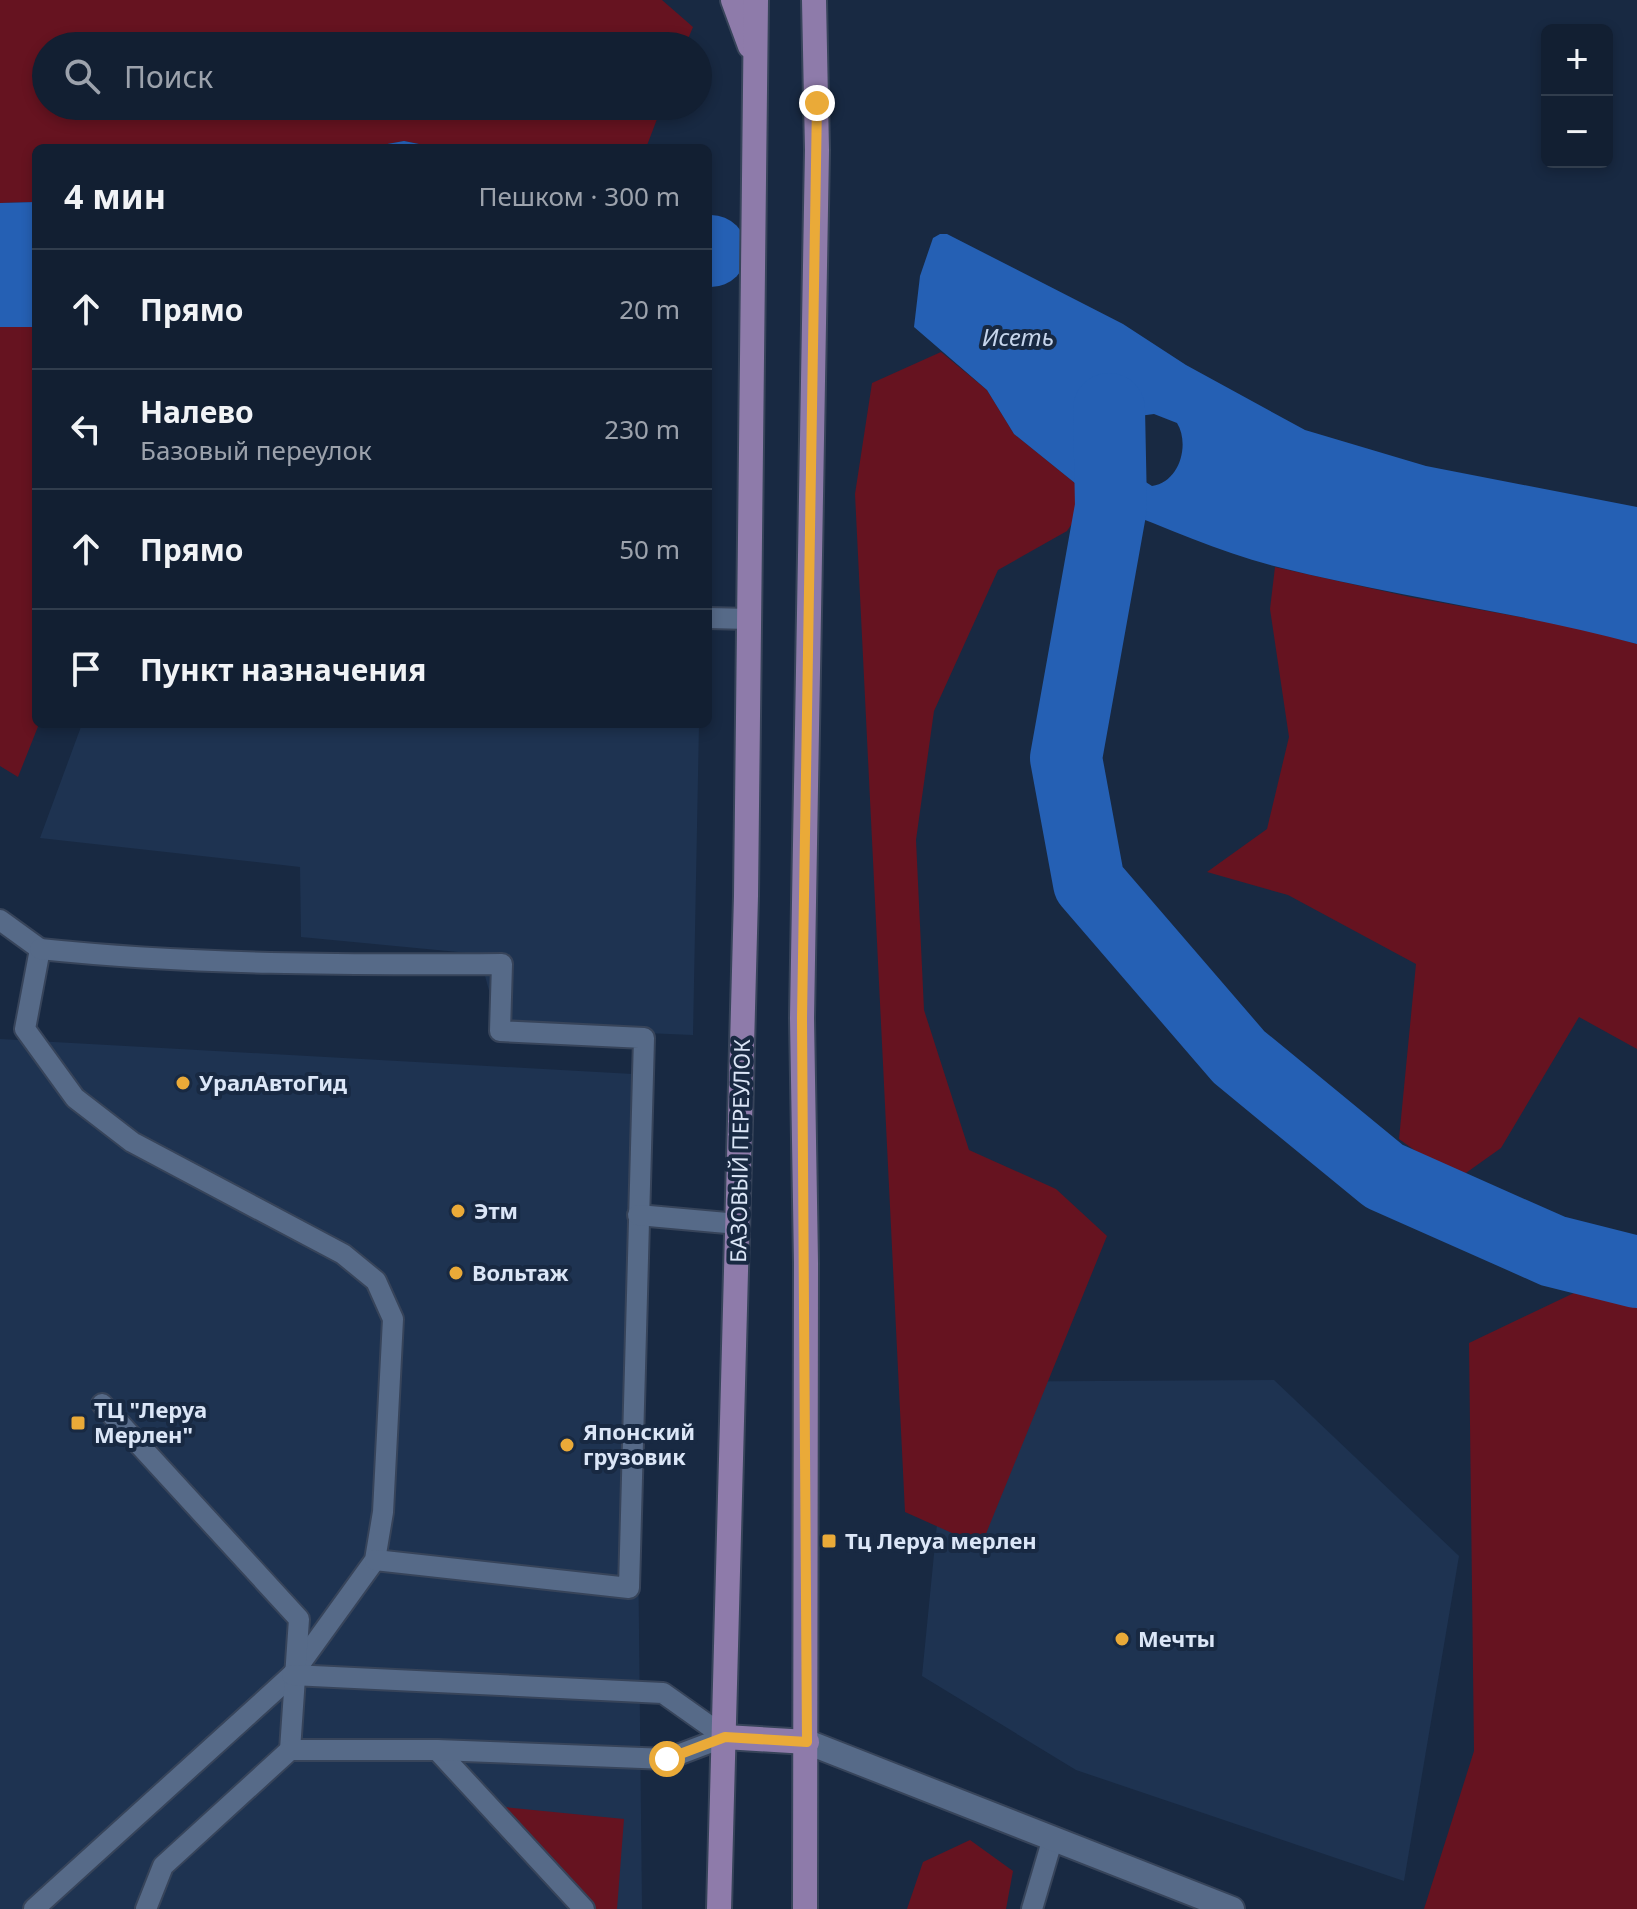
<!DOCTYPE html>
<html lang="ru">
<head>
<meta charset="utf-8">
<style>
	body { margin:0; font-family:"Noto Sans",sans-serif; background:#1b273a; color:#f1f3f6 }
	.controls { position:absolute; right:24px; top:24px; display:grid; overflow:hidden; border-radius:12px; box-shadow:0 4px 12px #0003 }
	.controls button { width:72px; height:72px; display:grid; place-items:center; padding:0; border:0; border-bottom:2px solid #313d4d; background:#121f32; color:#f1f3f6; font:40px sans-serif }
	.stop { position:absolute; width:24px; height:24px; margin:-18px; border:6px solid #eaaa38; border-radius:50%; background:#fff }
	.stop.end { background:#eaaa38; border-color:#fff; box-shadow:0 2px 8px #0008 }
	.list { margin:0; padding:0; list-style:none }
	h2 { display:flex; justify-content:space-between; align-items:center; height:104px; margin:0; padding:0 32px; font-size:34px }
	h2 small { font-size:26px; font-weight:400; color:#9ca2ac }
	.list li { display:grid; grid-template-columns:52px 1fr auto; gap:24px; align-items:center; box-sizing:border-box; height:120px; padding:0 32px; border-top:2px solid #313d4d }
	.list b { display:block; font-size:30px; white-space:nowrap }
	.list p { margin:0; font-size:26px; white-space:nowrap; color:#9ca2ac }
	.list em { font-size:26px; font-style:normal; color:#9ca2ac }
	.icon { flex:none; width:44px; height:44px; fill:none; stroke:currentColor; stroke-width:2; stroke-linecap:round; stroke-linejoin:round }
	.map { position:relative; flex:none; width:1637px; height:1909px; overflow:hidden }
	.search { position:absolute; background:#121f32; box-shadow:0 4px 12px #0003; left:32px; top:32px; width:680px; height:88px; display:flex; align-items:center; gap:20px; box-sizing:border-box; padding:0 28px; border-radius:44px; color:#9ca2ac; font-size:30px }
	.panel { position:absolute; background:#121f32; box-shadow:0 4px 12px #0003; left:32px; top:144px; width:680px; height:584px; border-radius:12px }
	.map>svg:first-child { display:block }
	.built { fill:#1e3351 }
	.green { fill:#661320 }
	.water { fill:#2560b4; fill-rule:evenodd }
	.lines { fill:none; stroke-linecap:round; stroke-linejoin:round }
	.river { stroke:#2560b4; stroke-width:72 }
	.service-casing { stroke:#37445a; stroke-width:24 }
	.minor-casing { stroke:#37445a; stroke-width:28 }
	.primary-casing { stroke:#37445a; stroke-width:28 }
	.service { stroke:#566a88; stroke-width:20 }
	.minor { stroke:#566a88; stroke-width:24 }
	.primary { stroke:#8e7baa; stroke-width:24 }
	.route { stroke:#eaaa38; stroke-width:10 }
	.poi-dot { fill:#eaaa38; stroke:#182942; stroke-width:3 }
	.labels { text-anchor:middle; stroke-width:8; stroke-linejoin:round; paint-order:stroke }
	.poi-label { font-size:22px; font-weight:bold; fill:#dbe6f7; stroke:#182942; text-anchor:start }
	.street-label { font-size:22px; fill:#dbe6f7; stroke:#182942 }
	.water-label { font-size:24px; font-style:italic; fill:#c6d5eb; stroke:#182942 }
</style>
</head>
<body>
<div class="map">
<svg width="1637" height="1909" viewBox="0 0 1637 1909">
	<rect width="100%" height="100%" fill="#182942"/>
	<g class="built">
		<path d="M 82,724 L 699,724 L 693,1035 L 499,1027 L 479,954 L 301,937 L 300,867 L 40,838 Z"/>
		<path d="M 0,1039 L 633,1074 L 642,1909 L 0,1909 Z"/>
		<path d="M 1274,1380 L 1459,1556 L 1404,1881 L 1076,1770 L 922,1676 L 951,1382 Z"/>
	</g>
	<g class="green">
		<path d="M 0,0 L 662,0 L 693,27 L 685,46 L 46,46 L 46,106 L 662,106 L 646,148 L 439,148 L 404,141 L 365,148 L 36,148 L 36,202 L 0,203 Z"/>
		<path d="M 0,327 L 36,327 L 36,724 L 39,724 L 18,777 L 0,766 Z"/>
		<path d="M 941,352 L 987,390 L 1014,434 L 1091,496 L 1067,531 L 998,570 L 934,711 L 916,840 L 924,1010 L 969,1150 L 1056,1189 L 1107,1236 L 981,1546 L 905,1512 L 855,494 L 872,383 Z"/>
		<path d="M 1275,567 L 1410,597 L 1575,627 L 1637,644 L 1637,1049 L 1579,1017 L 1501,1148 L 1456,1180 L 1399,1139 L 1416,964 L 1288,895 L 1207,872 L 1267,829 L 1289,737 L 1270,609 Z"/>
		<path d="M 1576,1292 L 1637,1303 L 1637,1909 L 1424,1909 L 1474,1751 L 1469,1343 Z"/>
		<path d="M 504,1807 L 624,1819 L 617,1909 L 596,1909 Z"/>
		<path d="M 970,1840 L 1013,1871 L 1006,1909 L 907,1909 L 923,1862 Z"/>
	</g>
	<g class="water">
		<path d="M 404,141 L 439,148 L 365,148 Z"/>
		<path d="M 36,202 L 36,327 L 0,327 L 0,203 Z"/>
		<path d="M 940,234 L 947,234 L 1123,324 L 1186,365 L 1305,430 L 1426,466 L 1637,507 L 1637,644 C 1519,612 1397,597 1278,567 C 1221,553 1166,527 1111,507 L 1091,496 L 1014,434 L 987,390 L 914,327 L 920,276 L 933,238 ZM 1154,414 L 1177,423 C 1190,444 1180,482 1152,486 L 1133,474 L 1117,432 L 1124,418 Z"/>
	</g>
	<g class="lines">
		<g class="river">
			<path d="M 708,251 L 711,251"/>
			<path d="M 1109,409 L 1111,507 L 1066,758 L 1089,883 L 1239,1057 L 1384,1176 L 1553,1251 L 1637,1272"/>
		</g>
		<defs>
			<g id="service">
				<path d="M 708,618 L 750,619"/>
				<path d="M 0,920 L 40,949 L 25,1029 L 75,1098 L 132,1142 L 343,1254 L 376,1281 L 393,1319 L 383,1512 L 375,1560 L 292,1675 L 34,1909"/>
				<path d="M 40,949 C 194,965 347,965 502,964 L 500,1031 L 644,1038 L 629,1588 L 375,1560"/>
				<path d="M 638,1215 L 738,1224"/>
				<path d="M 102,1404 L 299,1619 L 290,1750"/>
				<path d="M 292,1675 L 663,1693 L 725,1737"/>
				<path d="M 437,1750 L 584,1909"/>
				<path d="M 146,1909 L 163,1866 L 290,1750 L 437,1750 L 667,1759 L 725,1737"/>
				<path d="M 1032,1909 L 1052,1841"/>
			</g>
			<path id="minor" d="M 807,1742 L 1232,1909"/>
			<g id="primary">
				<path d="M 733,0 L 750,46"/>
				<path d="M 725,1737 L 807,1742"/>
				<path d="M 719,1909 L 746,896 L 756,0"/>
				<path d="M 805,1909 L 806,1263 L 802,1018 L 817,150 L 814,0"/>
			</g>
		</defs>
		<use href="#service" class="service-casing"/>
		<use href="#minor" class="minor-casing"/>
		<use href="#primary" class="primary-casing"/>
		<use href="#service" class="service"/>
		<use href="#minor" class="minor"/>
		<use href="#primary" class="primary"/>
	</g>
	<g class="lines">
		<path class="route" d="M 667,1759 L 725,1737 L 807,1742 L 802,1018 L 817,103"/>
	</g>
	<g class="poi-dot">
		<circle cx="183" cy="1083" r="8"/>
		<circle cx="458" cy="1211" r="8"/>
		<circle cx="456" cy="1273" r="8"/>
		<rect x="70" y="1415" width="16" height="16" rx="4"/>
		<circle cx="567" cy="1445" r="8"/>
		<rect x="821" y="1533" width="16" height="16" rx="4"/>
		<circle cx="1122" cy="1639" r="8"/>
	</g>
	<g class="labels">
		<g class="poi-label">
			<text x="199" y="1091">УралАвтоГид</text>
			<text x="474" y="1219">Этм</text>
			<text x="472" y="1281">Вольтаж</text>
			<text x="94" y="1418">ТЦ "Леруа<tspan x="94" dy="25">Мерлен"</tspan></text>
			<text x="583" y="1440">Японский<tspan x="583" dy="25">грузовик</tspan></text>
			<text x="845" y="1549">Тц Леруа мерлен</text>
			<text x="1138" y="1647">Мечты</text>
		</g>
		<g class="street-label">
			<text transform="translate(740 1151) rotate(-89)" y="8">БАЗОВЫЙ ПЕРЕУЛОК</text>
		</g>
		<g class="water-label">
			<text x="1018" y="346">Исеть</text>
		</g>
	</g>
</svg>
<div class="controls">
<button>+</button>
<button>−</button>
</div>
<div class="stop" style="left:667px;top:1759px"></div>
<div class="stop end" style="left:817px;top:103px"></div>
<div class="search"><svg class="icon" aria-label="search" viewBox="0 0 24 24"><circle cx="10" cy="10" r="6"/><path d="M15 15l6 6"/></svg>Поиск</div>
<section class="panel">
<h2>4 мин<small>Пешком · 300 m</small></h2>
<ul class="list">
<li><svg class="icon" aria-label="ahead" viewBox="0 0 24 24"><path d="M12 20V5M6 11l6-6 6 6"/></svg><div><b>Прямо</b></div><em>20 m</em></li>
<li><svg class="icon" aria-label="left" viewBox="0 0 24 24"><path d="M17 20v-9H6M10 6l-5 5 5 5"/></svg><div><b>Налево</b><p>Базовый переулок</p></div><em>230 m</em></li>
<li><svg class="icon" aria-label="ahead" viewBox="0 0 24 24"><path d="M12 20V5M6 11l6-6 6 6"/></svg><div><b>Прямо</b></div><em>50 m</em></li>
<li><svg class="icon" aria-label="arrive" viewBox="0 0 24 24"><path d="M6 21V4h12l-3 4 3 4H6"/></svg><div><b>Пункт назначения</b></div></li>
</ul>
</section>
</div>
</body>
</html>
